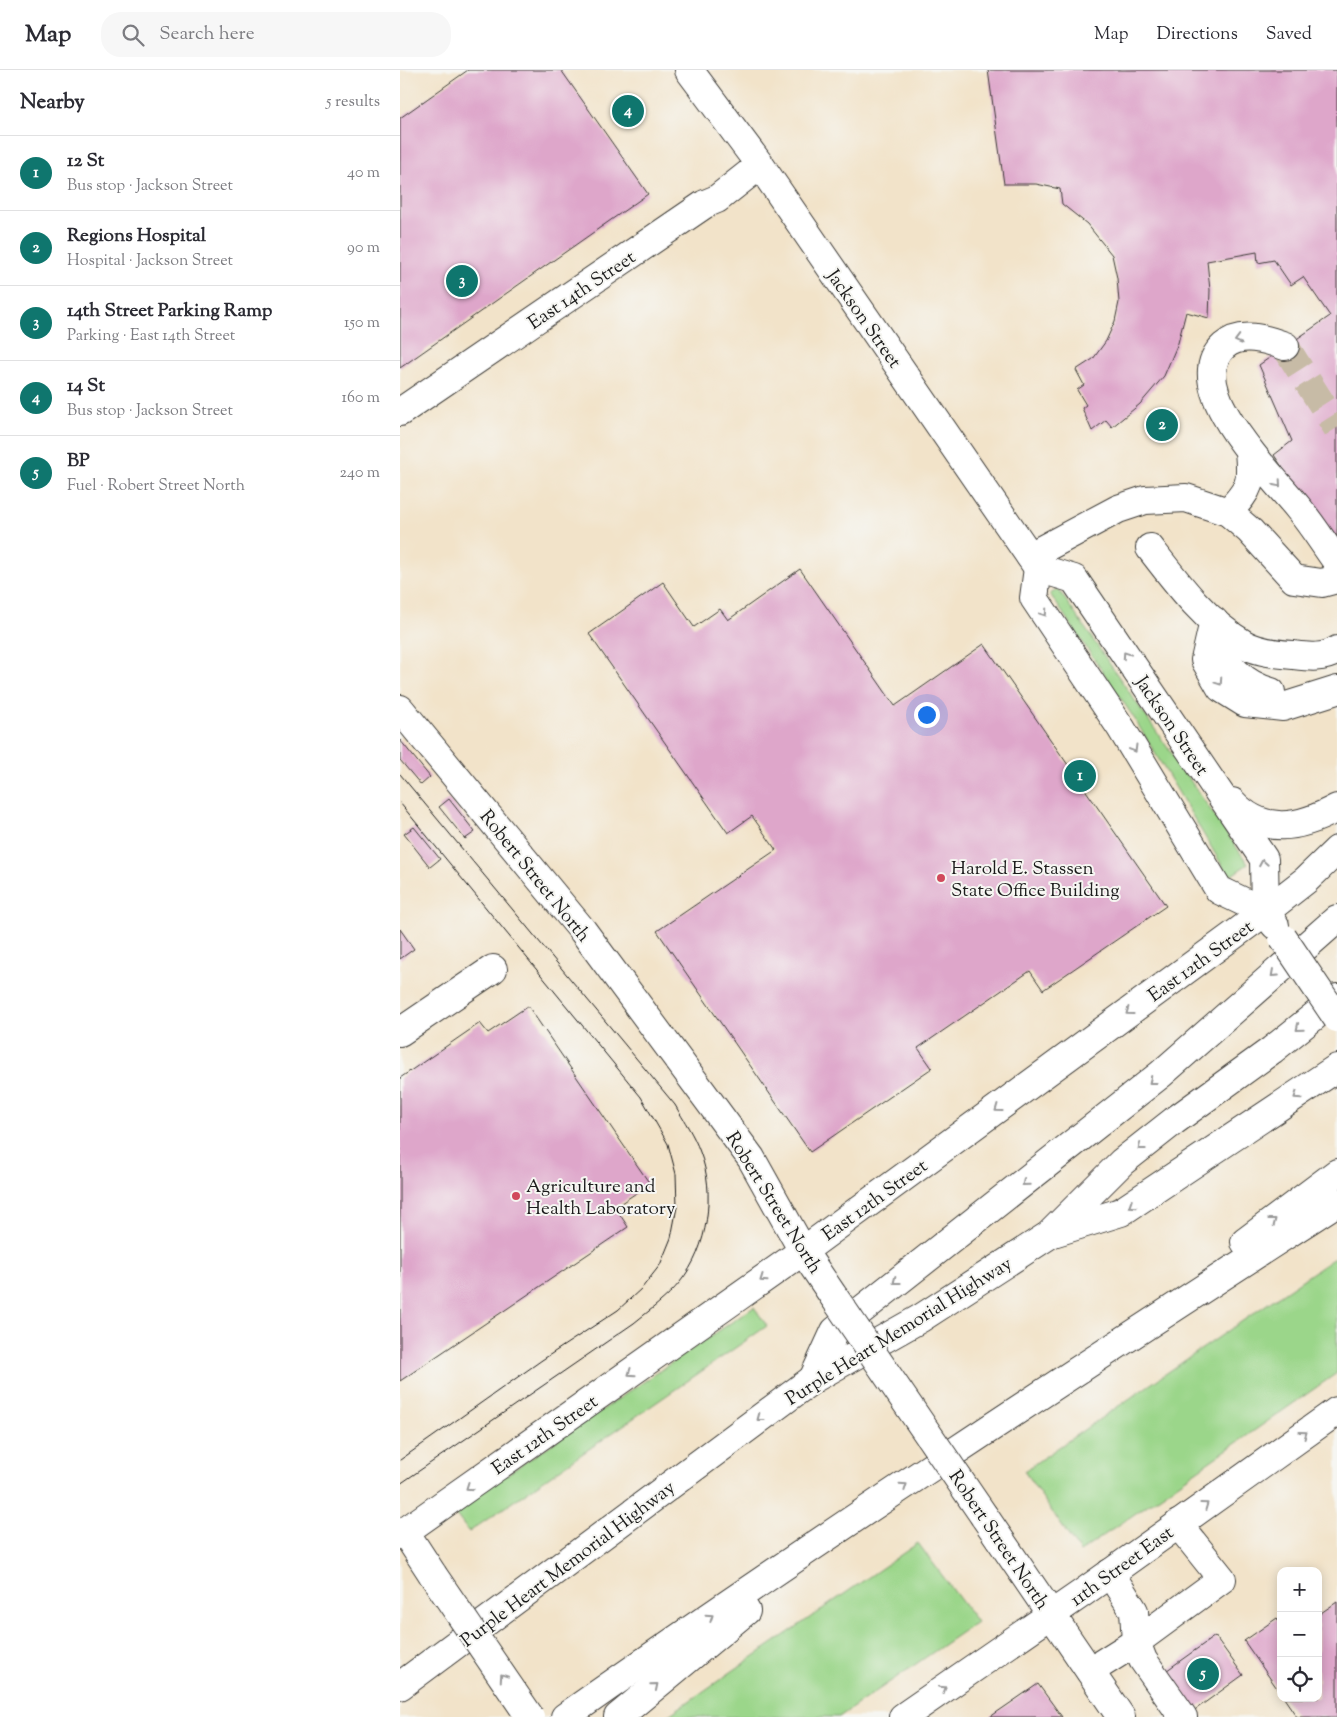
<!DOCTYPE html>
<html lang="en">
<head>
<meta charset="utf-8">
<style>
	body { margin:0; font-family:"Sorts Mill Goudy",serif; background:#f7f7f7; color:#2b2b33 }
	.controls { position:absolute; right:15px; bottom:15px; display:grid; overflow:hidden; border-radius:10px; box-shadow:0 2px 12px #0003 }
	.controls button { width:45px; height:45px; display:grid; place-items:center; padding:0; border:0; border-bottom:1px solid #e1e1e2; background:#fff; color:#2b2b33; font:25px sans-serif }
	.you { position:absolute; left:526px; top:644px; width:18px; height:18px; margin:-12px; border:4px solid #fff; border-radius:50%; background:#1a73e8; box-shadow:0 0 0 8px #1a73e833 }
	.badge { display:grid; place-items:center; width:32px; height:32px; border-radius:50%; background:#0f766e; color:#fff; font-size:16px; font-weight:700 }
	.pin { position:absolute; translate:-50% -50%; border:2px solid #fff; box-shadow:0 1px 5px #0006 }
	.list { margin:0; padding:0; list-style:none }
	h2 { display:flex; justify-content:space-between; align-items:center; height:65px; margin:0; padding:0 20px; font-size:21px }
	h2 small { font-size:16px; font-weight:400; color:#7c7c81 }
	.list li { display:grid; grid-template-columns:32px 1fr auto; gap:15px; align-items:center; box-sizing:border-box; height:75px; padding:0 20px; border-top:1px solid #e1e1e2 }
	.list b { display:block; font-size:19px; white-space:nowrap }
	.list p { margin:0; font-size:16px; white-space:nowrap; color:#7c7c81 }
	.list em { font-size:16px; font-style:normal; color:#7c7c81 }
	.icon { flex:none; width:28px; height:28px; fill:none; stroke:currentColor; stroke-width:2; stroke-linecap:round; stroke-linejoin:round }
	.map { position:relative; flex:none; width:937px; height:1647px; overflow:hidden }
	header { display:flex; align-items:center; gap:30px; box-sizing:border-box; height:70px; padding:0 25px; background:#fff; border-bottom:1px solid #e1e1e2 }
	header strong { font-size:24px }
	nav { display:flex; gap:28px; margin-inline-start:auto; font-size:18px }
	.search { width:350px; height:45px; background:#f7f7f7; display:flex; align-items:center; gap:12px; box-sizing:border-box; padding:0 18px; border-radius:20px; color:#7c7c81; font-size:19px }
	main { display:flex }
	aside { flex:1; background:#fff }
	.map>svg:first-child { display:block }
	.grass { fill:#9bd68a; stroke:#5c7953 }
	.building { fill:#dea6ca }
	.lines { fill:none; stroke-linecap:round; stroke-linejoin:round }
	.minor-tunnel { stroke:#c7bba6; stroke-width:28; stroke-dasharray:28 14; stroke-linecap:butt }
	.minor-casing { stroke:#3c3a36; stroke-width:30 }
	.major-casing { stroke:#3c3a36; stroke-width:30 }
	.highway-casing { stroke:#3c3a36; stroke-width:30 }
	.minor { stroke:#fff; stroke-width:28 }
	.major { stroke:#fff; stroke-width:28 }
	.highway { stroke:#fff; stroke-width:28 }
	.tram { stroke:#1c1c1c; stroke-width:1 }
	.minor-bridge-casing { stroke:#3c3a36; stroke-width:30; stroke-linecap:butt }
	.major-bridge-casing { stroke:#3c3a36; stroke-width:30; stroke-linecap:butt }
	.minor-bridge { stroke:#fff; stroke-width:28 }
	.major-bridge { stroke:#fff; stroke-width:28 }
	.oneway { stroke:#999 }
	.poi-dot { fill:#d1495b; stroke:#f6f6f2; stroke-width:2 }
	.labels { text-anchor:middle; stroke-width:4; stroke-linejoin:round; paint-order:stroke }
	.street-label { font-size:19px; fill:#1c1c1c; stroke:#f6f6f2 }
	.poi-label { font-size:19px; fill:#1c1c1c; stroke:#f6f6f2; text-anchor:start }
</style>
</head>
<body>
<header>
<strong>Map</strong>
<div class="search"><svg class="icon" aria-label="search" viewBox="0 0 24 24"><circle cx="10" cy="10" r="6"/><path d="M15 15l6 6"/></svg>Search here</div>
<nav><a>Map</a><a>Directions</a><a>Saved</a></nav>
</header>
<main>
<aside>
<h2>Nearby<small>5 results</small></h2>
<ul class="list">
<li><span class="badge">1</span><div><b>12 St</b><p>Bus stop · Jackson Street</p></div><em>40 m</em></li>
<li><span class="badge">2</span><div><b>Regions Hospital</b><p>Hospital · Jackson Street</p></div><em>90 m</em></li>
<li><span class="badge">3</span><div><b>14th Street Parking Ramp</b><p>Parking · East 14th Street</p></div><em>150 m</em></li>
<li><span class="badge">4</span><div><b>14 St</b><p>Bus stop · Jackson Street</p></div><em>160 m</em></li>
<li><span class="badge">5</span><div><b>BP</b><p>Fuel · Robert Street North</p></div><em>240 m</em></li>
</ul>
</aside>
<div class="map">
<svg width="937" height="1647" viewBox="0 0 937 1647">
	<rect width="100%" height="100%" fill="#f6f6f2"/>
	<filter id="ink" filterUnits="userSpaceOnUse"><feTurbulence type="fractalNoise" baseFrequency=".02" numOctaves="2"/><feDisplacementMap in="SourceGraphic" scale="10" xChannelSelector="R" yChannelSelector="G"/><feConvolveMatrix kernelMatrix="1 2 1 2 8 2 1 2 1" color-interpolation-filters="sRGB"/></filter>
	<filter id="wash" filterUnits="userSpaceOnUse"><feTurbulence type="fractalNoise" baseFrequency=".0096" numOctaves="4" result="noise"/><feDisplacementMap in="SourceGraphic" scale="20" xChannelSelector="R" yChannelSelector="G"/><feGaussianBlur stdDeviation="1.12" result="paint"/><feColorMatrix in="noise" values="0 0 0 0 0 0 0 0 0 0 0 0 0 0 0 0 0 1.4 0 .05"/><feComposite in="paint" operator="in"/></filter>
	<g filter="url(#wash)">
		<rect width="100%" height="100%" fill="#f2e3c9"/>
		<g class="grass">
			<path d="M 658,519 L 848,794 L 829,807 L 734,648 L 650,524 Z"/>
			<path d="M 937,1186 L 937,1303 L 680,1482 L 624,1401 Z"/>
			<path d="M 354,1237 L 367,1256 L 69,1462 L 53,1441 Z"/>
			<path d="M 518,1473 L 577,1552 L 439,1647 L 266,1647 Z"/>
		</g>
		<g id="blocks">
			<g class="building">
				<path d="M 68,0 L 161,0 L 248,124 L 0,298 L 0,48 Z"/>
				<path d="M 588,0 L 937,0 L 937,478 L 874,385 L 892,371 L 859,295 L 930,246 L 903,207 L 891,215 L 874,190 L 858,193 L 857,182 L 807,191 L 810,220 L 809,248 L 786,242 L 778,273 L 764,306 L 740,334 L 712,357 L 706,350 L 692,361 L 682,338 L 686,335 L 677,320 L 684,315 L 676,300 L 693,289 L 706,271 L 715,251 L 719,232 L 717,208 L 712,185 L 687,154 L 662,134 L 660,119 L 636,114 L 604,114 Z"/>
				<path d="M 400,499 L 495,636 L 584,574 L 766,836 L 643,920 L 630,901 L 518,978 L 532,998 L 410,1082 L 257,861 L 376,780 L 352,746 L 328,763 L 189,564 L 263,512 L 294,557 L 320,539 L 328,550 Z"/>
				<path d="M 0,670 L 30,707 L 21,715 L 0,690 Z"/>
				<path d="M 49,729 L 75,762 L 65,769 L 39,737 Z"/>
				<path d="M 14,757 L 40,789 L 30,797 L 4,764 Z"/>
				<path d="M 0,859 L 14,879 L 0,889 Z"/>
				<path d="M 128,936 L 250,1114 L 215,1137 L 228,1157 L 0,1311 L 0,1008 L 80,953 L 88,963 Z"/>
				<path d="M 937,1532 L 937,1647 L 897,1647 L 884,1628 L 918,1628 L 918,1545 Z"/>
				<path d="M 877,1548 L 881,1554 L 881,1624 L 844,1571 Z"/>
				<path d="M 815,1566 L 843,1605 L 792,1642 L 763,1603 Z"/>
				<path d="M 638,1614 L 662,1647 L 590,1647 Z"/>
			</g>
		</g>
	</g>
	<g filter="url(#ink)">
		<use href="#blocks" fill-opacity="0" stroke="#3c3a36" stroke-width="1"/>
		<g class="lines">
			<path class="minor-tunnel" d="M 885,276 L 937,358"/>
			<defs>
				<g id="minor">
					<path d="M 885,276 C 866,269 841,261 824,276 C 779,317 873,406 899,439 C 913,456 924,474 937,492"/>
					<path d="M 0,342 L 305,134 L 317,129 L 360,95"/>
					<path d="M 828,442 C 851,418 852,413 849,381"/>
					<path d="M 750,478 C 777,513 805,551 844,574 C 857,582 878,584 893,585 C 909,587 923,589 937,580"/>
					<path d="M 630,486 L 718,439 L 745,430 L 786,428 L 828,442 L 850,461 L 894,509 L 922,513 L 937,509"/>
					<path d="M 814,551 L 805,590 L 821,618 L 845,633 L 883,637 L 937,620"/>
					<path d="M 814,569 C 826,595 842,614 871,622"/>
					<path d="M 0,639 L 183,861 L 351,1088 L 403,1181 L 434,1227"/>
					<path d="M 0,962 L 93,899"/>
					<path d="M 584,1446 L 721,1647"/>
					<path d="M 5,1462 L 33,1505"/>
					<path d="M 710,1503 L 734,1541 L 736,1572 L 743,1590 L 783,1647"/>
					<path d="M 690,1601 L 736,1572 L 822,1509 L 778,1454"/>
				</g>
				<g id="major">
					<path d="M 289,0 L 360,95 L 638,498 L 674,509 L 864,789 L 865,842"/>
					<path d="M 638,498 L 634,528 L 721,658 L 819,820 L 865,842 L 875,855"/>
					<path d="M 832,732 C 863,766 900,758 937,738"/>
					<path d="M 0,1465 L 403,1181 L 865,842 L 906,810 L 937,780"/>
					<path d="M 503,1647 L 681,1524 L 937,1341"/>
				</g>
				<g id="highway">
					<path d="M 653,1163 L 721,1142 L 937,998"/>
					<path d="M 845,1172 L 937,1103"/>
					<path d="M 413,1309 L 435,1261 L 761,1004 L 937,849"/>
					<path d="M 0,1616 L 413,1309 L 521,1248 L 649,1165 L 722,1092 L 774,1051 L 872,980 L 937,928"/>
					<path d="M 165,1647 C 418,1469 677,1300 937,1132"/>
					<path d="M 218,1647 L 346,1541"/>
				</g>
			</defs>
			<use href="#minor" class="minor-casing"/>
			<use href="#major" class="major-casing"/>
			<use href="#highway" class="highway-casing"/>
			<use href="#minor" class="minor"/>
			<use href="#major" class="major"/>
			<use href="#highway" class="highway"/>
			<g class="tram">
				<path d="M 0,704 L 275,1035 C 284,1051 294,1065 300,1082 C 316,1123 308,1178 280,1212 C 267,1228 250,1240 234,1253 L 0,1414"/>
				<path d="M 0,733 L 241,1027 L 268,1074 L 276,1104 L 277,1137 L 271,1168 L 260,1195 L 242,1218 L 218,1240 L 142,1290 L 0,1390"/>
			</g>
			<defs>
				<g id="minor-bridge">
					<path d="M 434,1227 L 584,1446"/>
					<path d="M 33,1505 L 130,1647"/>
				</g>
				<path id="major-bridge" d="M 883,868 L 937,948"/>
			</defs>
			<use href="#minor-bridge" class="minor-bridge-casing"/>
			<use href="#major-bridge" class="major-bridge-casing"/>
			<use href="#minor-bridge" class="minor-bridge"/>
			<use href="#major-bridge" class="major-bridge"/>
		</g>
		<defs><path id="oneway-chevron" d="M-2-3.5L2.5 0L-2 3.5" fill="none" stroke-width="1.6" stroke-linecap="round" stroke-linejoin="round" transform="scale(1.25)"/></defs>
		<g class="oneway">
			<use href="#oneway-chevron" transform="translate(838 270) rotate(165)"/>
			<use href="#oneway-chevron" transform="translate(878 414) rotate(49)"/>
			<use href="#oneway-chevron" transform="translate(644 543) rotate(56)"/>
			<use href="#oneway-chevron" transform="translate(726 585) rotate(-124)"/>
			<use href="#oneway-chevron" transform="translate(819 612) rotate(56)"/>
			<use href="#oneway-chevron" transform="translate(734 679) rotate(59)"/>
			<use href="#oneway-chevron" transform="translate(863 793) rotate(-100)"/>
			<use href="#oneway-chevron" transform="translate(874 904) rotate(138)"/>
			<use href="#oneway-chevron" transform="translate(729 942) rotate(144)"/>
			<use href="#oneway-chevron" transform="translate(899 958) rotate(141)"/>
			<use href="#oneway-chevron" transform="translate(752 1011) rotate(142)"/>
			<use href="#oneway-chevron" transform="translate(897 1026) rotate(146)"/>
			<use href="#oneway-chevron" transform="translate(598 1039) rotate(144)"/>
			<use href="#oneway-chevron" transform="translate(741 1077) rotate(142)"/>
			<use href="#oneway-chevron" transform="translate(625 1113) rotate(141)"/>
			<use href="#oneway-chevron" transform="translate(732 1135) rotate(147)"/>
			<use href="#oneway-chevron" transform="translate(873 1151) rotate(-37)"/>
			<use href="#oneway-chevron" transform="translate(363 1209) rotate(145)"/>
			<use href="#oneway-chevron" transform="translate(496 1211) rotate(143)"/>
			<use href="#oneway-chevron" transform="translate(231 1303) rotate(145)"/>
			<use href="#oneway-chevron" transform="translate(360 1348) rotate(143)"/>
			<use href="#oneway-chevron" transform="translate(904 1364) rotate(-36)"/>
			<use href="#oneway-chevron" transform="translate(504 1416) rotate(-34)"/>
			<use href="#oneway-chevron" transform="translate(69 1417) rotate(145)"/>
			<use href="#oneway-chevron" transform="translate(805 1435) rotate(-36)"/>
			<use href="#oneway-chevron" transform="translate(310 1547) rotate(-34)"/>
			<use href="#oneway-chevron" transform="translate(103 1607) rotate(-124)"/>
			<use href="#oneway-chevron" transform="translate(255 1616) rotate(-40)"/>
			<use href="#oneway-chevron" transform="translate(543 1619) rotate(-35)"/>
		</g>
	</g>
	<g class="poi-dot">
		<circle cx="541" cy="808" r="5"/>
		<circle cx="116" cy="1126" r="5"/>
	</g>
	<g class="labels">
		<g class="street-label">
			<text transform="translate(181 219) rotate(-34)" y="7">East 14th Street</text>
			<text transform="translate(465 248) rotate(55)" y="7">Jackson Street</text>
			<text transform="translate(773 655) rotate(56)" y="7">Jackson Street</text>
			<text transform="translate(136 805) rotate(51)" y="7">Robert Street North</text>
			<text transform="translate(800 890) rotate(-36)" y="7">East 12th Street</text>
			<text transform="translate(474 1129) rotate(-36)" y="7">East 12th Street</text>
			<text transform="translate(375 1132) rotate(58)" y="7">Robert Street North</text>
			<text transform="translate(498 1260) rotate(-32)" y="7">Purple Heart Memorial Highway</text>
			<text transform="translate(144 1364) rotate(-35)" y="7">East 12th Street</text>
			<text transform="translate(600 1469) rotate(56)" y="7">Robert Street North</text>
			<text transform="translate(167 1493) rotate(-37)" y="7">Purple Heart Memorial Highway</text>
			<text transform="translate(721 1495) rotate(-36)" y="7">11th Street East</text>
		</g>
		<g class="poi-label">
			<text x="551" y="804">Harold E. Stassen<tspan x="551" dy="22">State Office Building</tspan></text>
			<text x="126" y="1122">Agriculture and<tspan x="126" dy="22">Health Laboratory</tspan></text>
		</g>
	</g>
</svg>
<div class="controls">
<button>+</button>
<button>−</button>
<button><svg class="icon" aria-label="locate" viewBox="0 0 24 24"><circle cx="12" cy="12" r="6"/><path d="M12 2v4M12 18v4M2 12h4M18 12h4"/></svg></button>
</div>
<div class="you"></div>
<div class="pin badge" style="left:680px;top:706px">1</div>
<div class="pin badge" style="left:762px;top:355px">2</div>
<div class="pin badge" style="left:62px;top:211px">3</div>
<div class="pin badge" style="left:228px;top:41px">4</div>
<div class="pin badge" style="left:803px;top:1604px">5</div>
</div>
</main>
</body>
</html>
